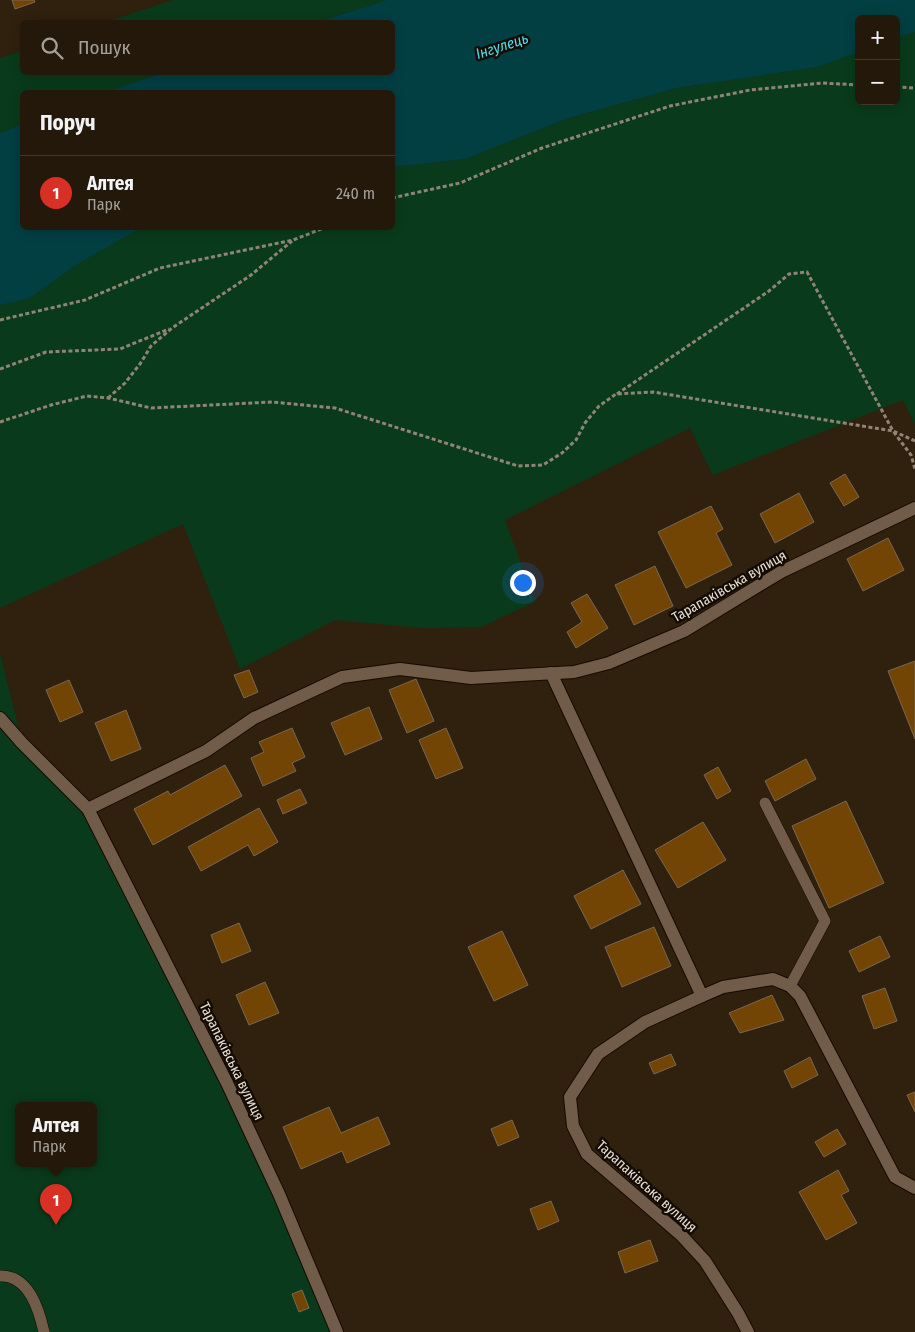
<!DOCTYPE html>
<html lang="uk">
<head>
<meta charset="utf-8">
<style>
	body { margin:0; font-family:"Fira Sans Condensed",sans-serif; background:#302518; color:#f1f3f6 }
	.controls { position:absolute; right:15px; top:15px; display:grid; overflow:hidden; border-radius:8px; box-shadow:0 2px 12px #0003 }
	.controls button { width:45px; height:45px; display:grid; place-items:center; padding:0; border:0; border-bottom:1px solid #41372b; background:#24180a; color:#f1f3f6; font:25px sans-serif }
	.you { position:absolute; left:522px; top:582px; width:18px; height:18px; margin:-12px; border:4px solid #fff; border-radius:50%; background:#1a73e8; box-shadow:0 0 0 8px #1a73e833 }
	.badge { display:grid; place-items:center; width:32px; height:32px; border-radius:50%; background:#d93025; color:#fff; font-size:16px; font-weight:700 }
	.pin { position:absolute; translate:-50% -41px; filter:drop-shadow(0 1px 2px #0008) }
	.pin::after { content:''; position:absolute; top:26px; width:18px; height:15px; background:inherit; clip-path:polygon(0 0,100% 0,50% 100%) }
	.popup { position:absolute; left:15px; top:1102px; width:82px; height:65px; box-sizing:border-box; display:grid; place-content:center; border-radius:8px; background:#24180a; filter:drop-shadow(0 1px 4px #0005); font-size:16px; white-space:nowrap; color:#a3a09c }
	.popup b { font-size:19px; color:#f1f3f6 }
	.popup::after { content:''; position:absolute; left:50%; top:100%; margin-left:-10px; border:10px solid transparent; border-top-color:#24180a }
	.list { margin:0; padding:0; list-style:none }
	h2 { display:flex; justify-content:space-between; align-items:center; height:65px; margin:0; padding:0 20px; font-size:21px }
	h2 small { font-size:16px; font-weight:400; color:#a3a09c }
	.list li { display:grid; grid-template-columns:32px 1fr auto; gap:15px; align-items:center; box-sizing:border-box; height:75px; padding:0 20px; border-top:1px solid #41372b }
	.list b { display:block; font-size:19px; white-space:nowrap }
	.list p { margin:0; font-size:16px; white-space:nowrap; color:#a3a09c }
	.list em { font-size:16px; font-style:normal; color:#a3a09c }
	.icon { flex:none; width:28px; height:28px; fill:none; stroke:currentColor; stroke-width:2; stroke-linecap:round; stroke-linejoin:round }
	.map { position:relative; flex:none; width:915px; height:1332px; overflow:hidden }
	.search { position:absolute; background:#24180a; box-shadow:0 2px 12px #0003; left:20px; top:20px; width:375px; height:55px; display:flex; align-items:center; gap:12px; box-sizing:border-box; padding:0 18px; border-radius:8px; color:#a3a09c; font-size:19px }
	.panel { position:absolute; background:#24180a; box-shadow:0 2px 12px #0003; left:20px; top:90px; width:375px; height:140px; border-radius:8px }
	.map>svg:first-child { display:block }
	.green { fill:#093a1b; fill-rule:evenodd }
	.water { fill:#023f43 }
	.building { fill:#724505; stroke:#7a6753 }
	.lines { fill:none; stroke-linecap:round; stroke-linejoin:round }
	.lane-casing { stroke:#180900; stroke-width:12 }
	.street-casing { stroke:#180900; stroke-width:14 }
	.path { stroke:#928475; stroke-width:3; stroke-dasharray:4 2.5; stroke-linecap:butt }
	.lane { stroke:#705c49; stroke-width:11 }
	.street { stroke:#705c49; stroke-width:12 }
	.labels { text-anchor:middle; stroke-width:5; stroke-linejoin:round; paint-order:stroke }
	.street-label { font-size:14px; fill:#e9ded2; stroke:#130c05 }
	.water-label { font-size:15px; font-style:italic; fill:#4cdfec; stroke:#130c05 }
</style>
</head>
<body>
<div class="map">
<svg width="915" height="1332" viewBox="0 0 915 1332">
	<rect width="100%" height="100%" fill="#30200e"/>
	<g class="green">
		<path d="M 173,0 L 387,0 L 318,22 L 106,22 Z"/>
		<path d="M 915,32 L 915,425 L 903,400 L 713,475 L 690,428 L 505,520 L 535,602 L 481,627 L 421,628 L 335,620 L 240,669 L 183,524 L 0,608 L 0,305 L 28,299 L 81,262 L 141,228 L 392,228 L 393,167 L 465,159 L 569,118 L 677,88 L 816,67 L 859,52 L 859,101 L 896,101 L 896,38 Z"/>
		<path d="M 22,51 L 22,72 L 163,73 L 106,92 L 22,92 L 22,124 L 0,133 L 0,58 Z"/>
		<path d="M 0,653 L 22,743 L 88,810 L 227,1083 L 337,1332 L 0,1332 ZM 18,1106 L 94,1106 L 94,1164 L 18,1164 Z"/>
	</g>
	<g class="water">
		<path d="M 387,0 L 915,0 L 915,32 L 896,38 L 896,19 L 859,19 L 859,52 L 817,67 L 677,88 L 569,118 L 465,159 L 393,167 L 392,92 L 106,92 L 163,73 L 392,72 L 392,22 L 318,22 Z"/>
		<path d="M 22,124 L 22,228 L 141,228 L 81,262 L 28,299 L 0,305 L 0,133 Z"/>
	</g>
	<g class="building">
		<path d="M 12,0 L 34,0 L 35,2 L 15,9 Z"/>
		<path d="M 845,474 L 859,497 L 844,506 L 830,483 Z"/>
		<path d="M 799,493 L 814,522 L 775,543 L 760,514 Z"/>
		<path d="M 711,506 L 723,529 L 716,533 L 732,565 L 686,588 L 658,532 Z"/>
		<path d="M 888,538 L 904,570 L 863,591 L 847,559 Z"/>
		<path d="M 655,566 L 673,606 L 634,625 L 615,585 Z"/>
		<path d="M 587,594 L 608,628 L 576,648 L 567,632 L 582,622 L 571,603 Z"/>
		<path d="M 915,661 L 915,739 L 888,671 Z"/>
		<path d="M 249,670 L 258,692 L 244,698 L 234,675 Z"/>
		<path d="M 416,679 L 434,721 L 407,733 L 389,690 Z"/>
		<path d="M 69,680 L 83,712 L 60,722 L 46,690 Z"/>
		<path d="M 369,707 L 382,739 L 345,755 L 331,723 Z"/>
		<path d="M 126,710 L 141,749 L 111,761 L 95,723 Z"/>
		<path d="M 292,728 L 305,757 L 292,763 L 296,771 L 263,786 L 251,758 L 264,752 L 259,742 Z"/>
		<path d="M 446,728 L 463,768 L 436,779 L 419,740 Z"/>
		<path d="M 806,759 L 816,779 L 775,801 L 765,781 Z"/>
		<path d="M 225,765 L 242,796 L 153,845 L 134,809 L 168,791 L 170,795 Z"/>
		<path d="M 718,767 L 731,791 L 717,799 L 704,775 Z"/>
		<path d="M 300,789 L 307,803 L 283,814 L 277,800 Z"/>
		<path d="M 846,801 L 884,883 L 829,908 L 792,826 Z"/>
		<path d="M 259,808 L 278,842 L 254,856 L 248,845 L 201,871 L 188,847 Z"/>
		<path d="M 703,822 L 726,860 L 678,888 L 655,850 Z"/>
		<path d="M 623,870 L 641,904 L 591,929 L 574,896 Z"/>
		<path d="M 239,923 L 251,951 L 222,963 L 211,935 Z"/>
		<path d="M 654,927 L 671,966 L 622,987 L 605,947 Z"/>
		<path d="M 502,931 L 528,985 L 494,1001 L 468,947 Z"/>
		<path d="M 880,936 L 890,957 L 859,972 L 849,951 Z"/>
		<path d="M 265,982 L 279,1013 L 249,1025 L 236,995 Z"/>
		<path d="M 885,988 L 897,1021 L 874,1029 L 862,996 Z"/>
		<path d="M 772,995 L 784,1020 L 740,1033 L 729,1013 Z"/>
		<path d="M 671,1054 L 676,1065 L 654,1074 L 649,1063 Z"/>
		<path d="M 810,1057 L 818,1075 L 792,1088 L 784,1071 Z"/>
		<path d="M 915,1092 L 915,1112 L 907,1095 Z"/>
		<path d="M 329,1107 L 341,1133 L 378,1117 L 390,1144 L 347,1163 L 342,1151 L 301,1169 L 283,1127 Z"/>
		<path d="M 512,1120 L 519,1137 L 498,1146 L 491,1129 Z"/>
		<path d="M 837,1129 L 846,1144 L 824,1157 L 815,1142 Z"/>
		<path d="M 838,1170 L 849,1191 L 841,1195 L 857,1223 L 826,1240 L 799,1192 Z"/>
		<path d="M 551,1201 L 559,1221 L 538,1230 L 530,1209 Z"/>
		<path d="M 650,1240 L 658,1261 L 625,1273 L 618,1252 Z"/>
		<path d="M 302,1290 L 309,1308 L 299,1312 L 292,1294 Z"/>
	</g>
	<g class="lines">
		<defs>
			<g id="lane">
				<path d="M 765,803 L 825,921 L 790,986"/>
				<path d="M 0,1276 C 29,1275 39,1310 44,1332"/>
			</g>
			<g id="street">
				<path d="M 551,673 L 702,996"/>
				<path d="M 0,718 L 22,743 L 88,809 L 227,1083 L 279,1194 L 337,1332"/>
				<path d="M 88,809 L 206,751 L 254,718 L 342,677 L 400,669 L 471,678 L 574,672 L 609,663 L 684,631 L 781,572 L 915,508"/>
				<path d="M 748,1332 L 738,1313 L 705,1261 L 681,1235 L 587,1154 L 573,1126 L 570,1097 L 598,1054 L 645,1022 L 702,996 L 723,987 L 773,979 L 790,986 L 800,996 L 895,1177 L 915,1188"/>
			</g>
		</defs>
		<use href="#lane" class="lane-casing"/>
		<use href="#street" class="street-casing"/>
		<g class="path">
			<path d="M 896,87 L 915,88"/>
			<path d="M 392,198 L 460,183 L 542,148 L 670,106 L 750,90 L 822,83 L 859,85"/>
			<path d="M 0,320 L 85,300 L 160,268 L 293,240 L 324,228"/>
			<path d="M 0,369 L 46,352 L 120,349 L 169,329"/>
			<path d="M 617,394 L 769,291 L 789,274 L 807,272 L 893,431 L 915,441"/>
			<path d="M 108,398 L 125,383 L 140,364 L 151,346 L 172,328 L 251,275 L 292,241"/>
			<path d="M 0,422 L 51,405 L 87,396 L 108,398 L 151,408 L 272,402 L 335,408 L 518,466 L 543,465 L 562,453 L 576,440 L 585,423 L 599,406 L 616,394 L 653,392 L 893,431 L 911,455 L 915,469"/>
		</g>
		<use href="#lane" class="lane"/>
		<use href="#street" class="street"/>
	</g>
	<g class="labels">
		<g class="street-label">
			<text transform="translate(729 586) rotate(-30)" y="5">Тарапаківська вулиця</text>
			<text transform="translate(232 1061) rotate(64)" y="5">Тарапаківська вулиця</text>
			<text transform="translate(647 1186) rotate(42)" y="5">Тарапаківська вулиця</text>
		</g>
		<g class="water-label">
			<text transform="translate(502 46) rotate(-18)" y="5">Інгулець</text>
		</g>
	</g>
</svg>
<div class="controls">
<button>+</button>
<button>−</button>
</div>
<div class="you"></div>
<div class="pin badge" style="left:56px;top:1225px">1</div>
<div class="popup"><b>Алтея</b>Парк</div>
<div class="search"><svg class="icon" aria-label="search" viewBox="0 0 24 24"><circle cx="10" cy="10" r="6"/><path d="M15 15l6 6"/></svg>Пошук</div>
<section class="panel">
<h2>Поруч<small></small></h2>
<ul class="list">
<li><span class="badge">1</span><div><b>Алтея</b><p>Парк</p></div><em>240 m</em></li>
</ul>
</section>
</div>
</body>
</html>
